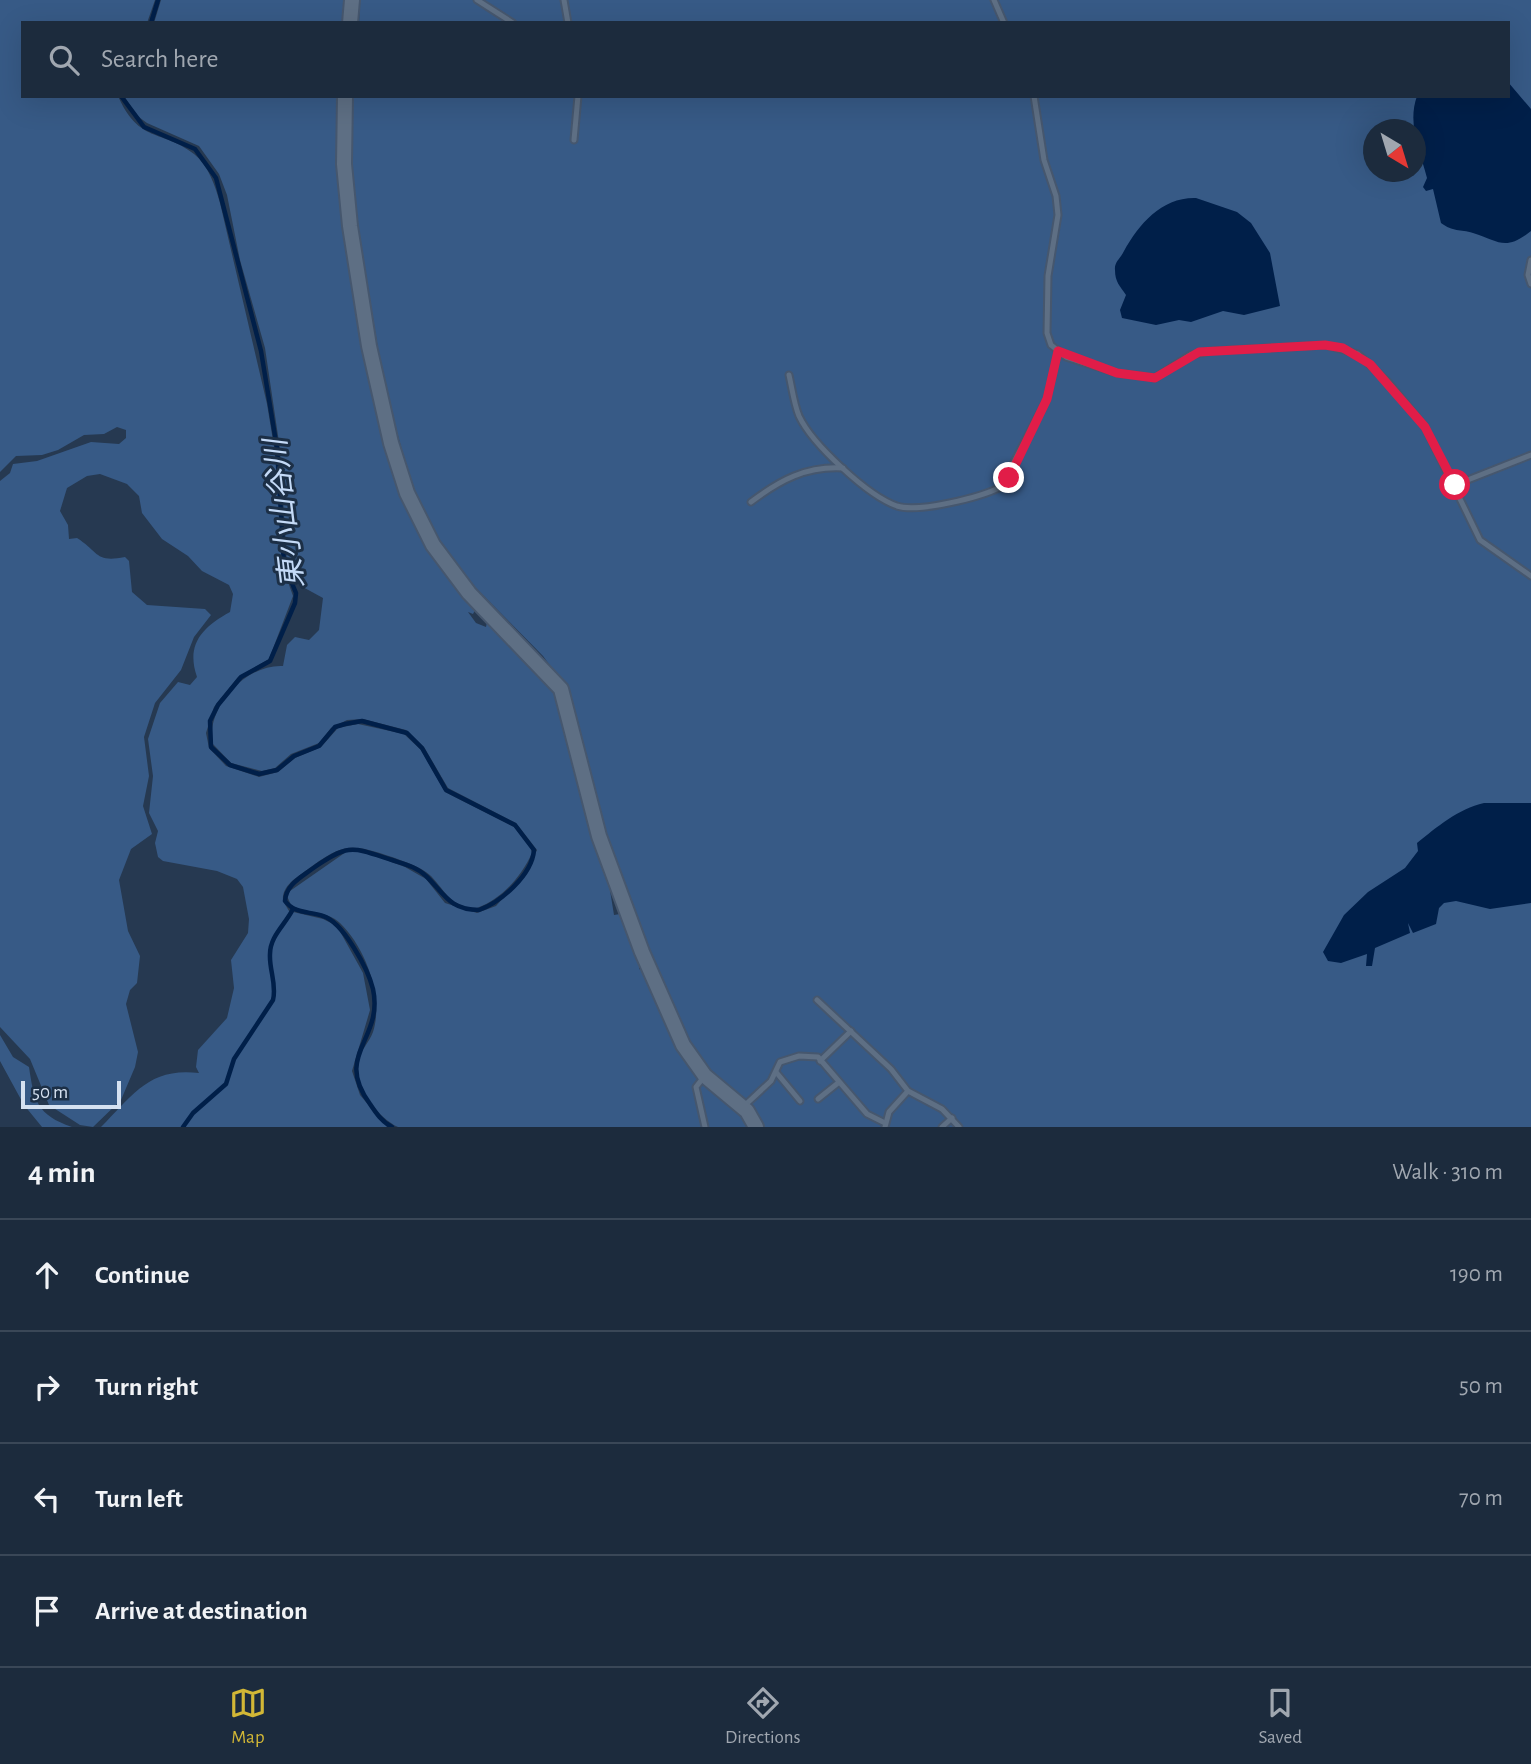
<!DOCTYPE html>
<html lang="en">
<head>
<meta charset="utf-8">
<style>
	body { margin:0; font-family:"Alegreya Sans","Noto Sans JP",sans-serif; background:#293748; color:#f1f3f6 }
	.compass { position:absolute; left:1363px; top:119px; width:63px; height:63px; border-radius:50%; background:#1c2b3d; box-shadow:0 7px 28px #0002; rotate:142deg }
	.scale { position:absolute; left:21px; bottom:18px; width:100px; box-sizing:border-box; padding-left:7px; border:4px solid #d5e1f1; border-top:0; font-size:19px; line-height:24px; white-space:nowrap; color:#d5e1f1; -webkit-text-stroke:5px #1c2f46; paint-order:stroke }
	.stop { position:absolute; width:21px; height:21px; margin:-16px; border:5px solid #e11d48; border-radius:50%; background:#fff }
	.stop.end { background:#e11d48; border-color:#fff; box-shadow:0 2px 7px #0008 }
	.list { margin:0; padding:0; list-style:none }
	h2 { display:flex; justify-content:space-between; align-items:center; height:91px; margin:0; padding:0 28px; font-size:30px }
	h2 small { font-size:23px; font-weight:400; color:#a0a7b0 }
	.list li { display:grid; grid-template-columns:46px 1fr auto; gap:21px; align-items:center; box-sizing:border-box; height:112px; padding:0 28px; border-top:2px solid #3a4757 }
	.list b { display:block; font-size:26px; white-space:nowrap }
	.list em { font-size:23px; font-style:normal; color:#a0a7b0 }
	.icon { flex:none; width:38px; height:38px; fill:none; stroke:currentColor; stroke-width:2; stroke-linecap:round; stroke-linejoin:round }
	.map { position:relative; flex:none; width:1531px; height:1127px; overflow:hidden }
	.search { position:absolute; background:#1c2b3d; box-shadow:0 7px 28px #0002; left:21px; right:21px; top:21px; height:77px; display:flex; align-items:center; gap:18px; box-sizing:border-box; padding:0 24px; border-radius:0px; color:#a0a7b0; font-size:26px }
	.sheet { height:539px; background:#1c2b3d }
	nav { display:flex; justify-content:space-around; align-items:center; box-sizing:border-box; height:98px; border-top:2px solid #3a4757; background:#1c2b3d; font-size:19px; color:#a0a7b0 }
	nav a { display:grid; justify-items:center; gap:4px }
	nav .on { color:#d2b736 }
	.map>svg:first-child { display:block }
	.green { fill:#375a86; fill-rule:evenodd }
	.water { fill:#001f49 }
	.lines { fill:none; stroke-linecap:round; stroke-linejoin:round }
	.stream { stroke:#001f49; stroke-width:4.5 }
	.service-casing { stroke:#46576e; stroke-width:9 }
	.tertiary-casing { stroke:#46576e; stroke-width:18 }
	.service { stroke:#5e6f84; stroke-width:5 }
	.tertiary { stroke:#5e6f84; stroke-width:14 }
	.route { stroke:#e11d48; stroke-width:9 }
	.labels { text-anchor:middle; stroke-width:6; stroke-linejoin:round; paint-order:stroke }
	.water-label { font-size:30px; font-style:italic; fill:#c4daf7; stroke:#1c2f46 }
</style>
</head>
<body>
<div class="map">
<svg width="1531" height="1127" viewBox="0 0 1531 1127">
	<rect width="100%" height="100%" fill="#263951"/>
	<g class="green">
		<path d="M 0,0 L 155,0 L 147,23 L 23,23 L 23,96 L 118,96 C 139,144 162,129 194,154 C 209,166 215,186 220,203 L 267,404 L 277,465 L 282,565 L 293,596 L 269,659 L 238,677 L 214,707 L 206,733 L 209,748 L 226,766 L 259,777 L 278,772 L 295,758 L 321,747 L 338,728 L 358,724 L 404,734 L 421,750 L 445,792 L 514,827 L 531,849 L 532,853 C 521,877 502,899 477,908 C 450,907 447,893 431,876 C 420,866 405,862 392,857 C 348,842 342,844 304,872 C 293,880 282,887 283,901 L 289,911 L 323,919 L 337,926 L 363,973 L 370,1010 L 352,1071 L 360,1095 L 387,1127 L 101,1127 C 133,1095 149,1067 199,1073 L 196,1067 L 198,1050 L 227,1018 L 234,988 L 231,960 L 248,933 L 249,919 L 243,887 L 237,879 L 217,871 L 163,861 L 158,857 L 155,843 L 158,831 L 149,813 L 153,776 L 148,739 L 160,703 L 178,682 L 190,685 L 197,677 C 186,645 201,628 230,612 L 233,594 L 229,585 L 202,571 L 188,556 L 162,539 L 142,513 L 139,496 L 127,484 L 100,474 L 87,476 L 67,488 L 60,511 L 68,525 L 69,539 L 77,538 C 99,552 95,563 125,557 L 129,561 L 132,592 L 147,605 L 205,609 L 211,615 L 194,637 L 181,670 L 155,703 L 144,737 L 149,776 L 143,806 L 152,834 L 131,849 L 119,880 L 128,931 L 140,956 L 137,983 L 130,990 L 126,1004 L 138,1052 L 135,1067 L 121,1100 L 93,1127 L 80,1125 L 49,1105 L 30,1059 L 0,1027 L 0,481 L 10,473 L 13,464 L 37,461 L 91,442 L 119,444 L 126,438 L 126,430 L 117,427 L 104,434 L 84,435 L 58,450 L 42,455 L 16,456 L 0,472 Z"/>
		<path d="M 161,0 L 347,0 L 345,23 L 154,23 Z"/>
		<path d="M 360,0 L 1531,0 L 1531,1127 L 398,1127 C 377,1117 353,1085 358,1061 C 360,1051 369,1043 373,1032 C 384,998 366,948 340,923 C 326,910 306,914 291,905 L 287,896 L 290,891 L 346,852 L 362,851 L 405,867 L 426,879 L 445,903 L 477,913 L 496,906 L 526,873 L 537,850 L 516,823 L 448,788 L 424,747 L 406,730 L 363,719 L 347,720 L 331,728 L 319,743 L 291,754 L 275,768 L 262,771 L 231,763 L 212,743 C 207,706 246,664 283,666 L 287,645 L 295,637 L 309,640 L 319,630 L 323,598 L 301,586 L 287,563 L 280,449 L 265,348 L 240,260 L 227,195 L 219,174 L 199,146 L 147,123 L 136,115 L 124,96 L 340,96 L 337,173 L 365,351 L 429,549 L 476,608 L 473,614 L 468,612 L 476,623 L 486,627 L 487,622 L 492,624 L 553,688 L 562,709 L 581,798 L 608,878 L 614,915 L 620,914 L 623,918 L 639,958 L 639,969 L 645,972 L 672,1032 L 678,1015 L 642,932 L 599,815 L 570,693 L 543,656 L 466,578 L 435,535 L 413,490 L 384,385 L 353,197 L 350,164 L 352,96 L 1508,96 L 1508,23 L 359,23 ZM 1374,130 L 1416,130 L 1416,172 L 1374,172 Z"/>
		<path d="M 0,1035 L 13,1057 L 29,1067 C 34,1101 37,1115 72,1127 L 42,1127 L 24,1105 L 0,1061 Z"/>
	</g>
	<g class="water">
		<path d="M 1508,82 L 1531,109 L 1531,231 C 1505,252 1499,241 1473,233 C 1460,229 1453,232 1441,223 L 1433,189 L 1426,191 L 1423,187 L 1427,178 C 1420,150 1407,124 1417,96 L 1508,96 Z"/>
		<path d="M 1196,198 L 1237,212 L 1251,223 L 1270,253 L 1280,306 L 1244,315 L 1223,311 L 1191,322 L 1179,320 L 1156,325 L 1122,318 L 1120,310 L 1126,295 C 1120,286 1115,282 1115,270 C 1114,262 1121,258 1124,251 C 1139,224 1162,197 1196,198 Z"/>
		<path d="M 1484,803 L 1531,803 L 1531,903 L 1490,909 L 1456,901 L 1444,903 L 1439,908 L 1436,924 L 1413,933 L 1408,923 L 1410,933 L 1375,948 L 1372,966 L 1366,966 L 1367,954 L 1341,963 L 1328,961 L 1323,952 L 1344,915 L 1368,892 L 1405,868 L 1418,851 L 1417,843 C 1437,827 1458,809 1484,803 Z"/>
	</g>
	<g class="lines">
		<g class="stream">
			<path d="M 151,23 L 158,0"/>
			<path d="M 121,96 L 144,127 L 195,149 L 216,178 L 261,351 L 277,448 L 284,564 L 296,593 L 295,603 L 270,661 L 241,677 L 218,705 L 210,721 L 211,747 L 230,765 L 259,774 L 277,770 L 294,756 L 319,746 L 335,727 L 345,724 L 362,721 L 407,733 L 422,748 L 446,790 L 515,825 L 534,850 C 532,875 501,902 479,910 C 449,910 444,893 426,876 C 417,867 404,864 392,860 C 352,847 349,843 312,869 C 300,878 286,885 285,901 C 295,914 308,911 323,916 C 343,922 368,969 373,989 C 384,1040 333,1054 370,1104 C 376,1113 382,1122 392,1127"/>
			<path d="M 183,1127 L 193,1113 L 226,1084 L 234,1059 L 273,1000 C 277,984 269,970 270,954 C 270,936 285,925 293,909"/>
		</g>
		<defs>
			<g id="service">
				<path d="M 477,0 L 513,23"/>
				<path d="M 564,0 L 568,23"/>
				<path d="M 994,0 L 1004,23"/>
				<path d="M 1034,96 L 1044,160 L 1056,196 L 1058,215 L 1048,276 L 1047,333 L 1051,345 L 1066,357 L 1117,373 L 1155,378 L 1190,355 L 1212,351 L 1325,345 L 1358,354 L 1389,383 L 1425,427 L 1480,540 L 1531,576"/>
				<path d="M 574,140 L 578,96"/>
				<path d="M 1531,260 L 1528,275 L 1531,284"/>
				<path d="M 789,375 C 792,388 794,404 799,416 C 812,444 868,496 897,506 C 919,513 981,497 1001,487 L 1047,399 L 1058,351"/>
				<path d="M 1455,485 L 1531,455"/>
				<path d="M 751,502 C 780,480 806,466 843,468"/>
				<path d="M 817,1000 L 891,1069 L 908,1091 L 942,1109 L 959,1127"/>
				<path d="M 820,1061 L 851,1031"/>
				<path d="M 776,1072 L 800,1101"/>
				<path d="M 703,1078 L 696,1087 L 705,1127"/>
				<path d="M 818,1099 L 838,1083"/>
				<path d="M 743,1107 L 771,1081 L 780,1062 L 799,1056 L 818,1057 L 867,1114 L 885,1123"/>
				<path d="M 885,1127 L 889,1112 L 908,1091"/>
				<path d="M 942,1127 L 952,1118"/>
			</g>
			<g id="tertiary">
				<path d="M 350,23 L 352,0"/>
				<path d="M 345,96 L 344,164 L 350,226 L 369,346 L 391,443 L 407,493 L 433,545 L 469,593 L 561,689 L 599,836 L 642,952 L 683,1045 L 705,1076 L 747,1111 L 756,1127"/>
			</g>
		</defs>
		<use href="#service" class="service-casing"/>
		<use href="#tertiary" class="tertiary-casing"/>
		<use href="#service" class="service"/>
		<use href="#tertiary" class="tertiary"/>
	</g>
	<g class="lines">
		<path class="route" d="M 1009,478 L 1047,399 L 1058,351 L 1117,373 L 1155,378 L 1199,352 L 1325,345 L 1343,348 L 1370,364 L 1425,427 L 1455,485"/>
	</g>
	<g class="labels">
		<g class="water-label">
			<text transform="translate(284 514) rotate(-97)" y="10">東小山谷川</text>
		</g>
	</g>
</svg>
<svg class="compass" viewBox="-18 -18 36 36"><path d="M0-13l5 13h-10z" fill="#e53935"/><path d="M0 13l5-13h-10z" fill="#a0a7b0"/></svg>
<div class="scale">50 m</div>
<div class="stop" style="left:1455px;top:485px"></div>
<div class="stop end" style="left:1009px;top:478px"></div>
<div class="search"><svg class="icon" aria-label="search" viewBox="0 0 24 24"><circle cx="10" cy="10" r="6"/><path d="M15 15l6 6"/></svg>Search here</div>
</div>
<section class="sheet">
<h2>4 min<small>Walk · 310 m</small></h2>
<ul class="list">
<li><svg class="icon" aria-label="ahead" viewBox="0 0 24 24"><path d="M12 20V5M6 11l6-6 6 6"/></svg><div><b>Continue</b></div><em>190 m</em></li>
<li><svg class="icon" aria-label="right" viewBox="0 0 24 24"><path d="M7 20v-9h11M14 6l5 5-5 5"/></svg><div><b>Turn right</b></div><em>50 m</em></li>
<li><svg class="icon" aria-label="left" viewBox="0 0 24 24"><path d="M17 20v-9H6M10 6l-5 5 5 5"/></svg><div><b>Turn left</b></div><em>70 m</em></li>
<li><svg class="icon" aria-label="arrive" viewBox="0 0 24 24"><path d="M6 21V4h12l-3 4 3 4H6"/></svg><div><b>Arrive at destination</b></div></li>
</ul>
</section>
<nav>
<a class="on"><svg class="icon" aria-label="map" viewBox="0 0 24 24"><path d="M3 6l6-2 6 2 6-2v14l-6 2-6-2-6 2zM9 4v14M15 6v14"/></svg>Map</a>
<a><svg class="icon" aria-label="directions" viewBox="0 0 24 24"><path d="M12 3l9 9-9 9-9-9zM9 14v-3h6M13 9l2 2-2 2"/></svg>Directions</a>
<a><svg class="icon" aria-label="saved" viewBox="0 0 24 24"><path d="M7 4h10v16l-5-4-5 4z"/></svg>Saved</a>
</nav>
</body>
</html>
